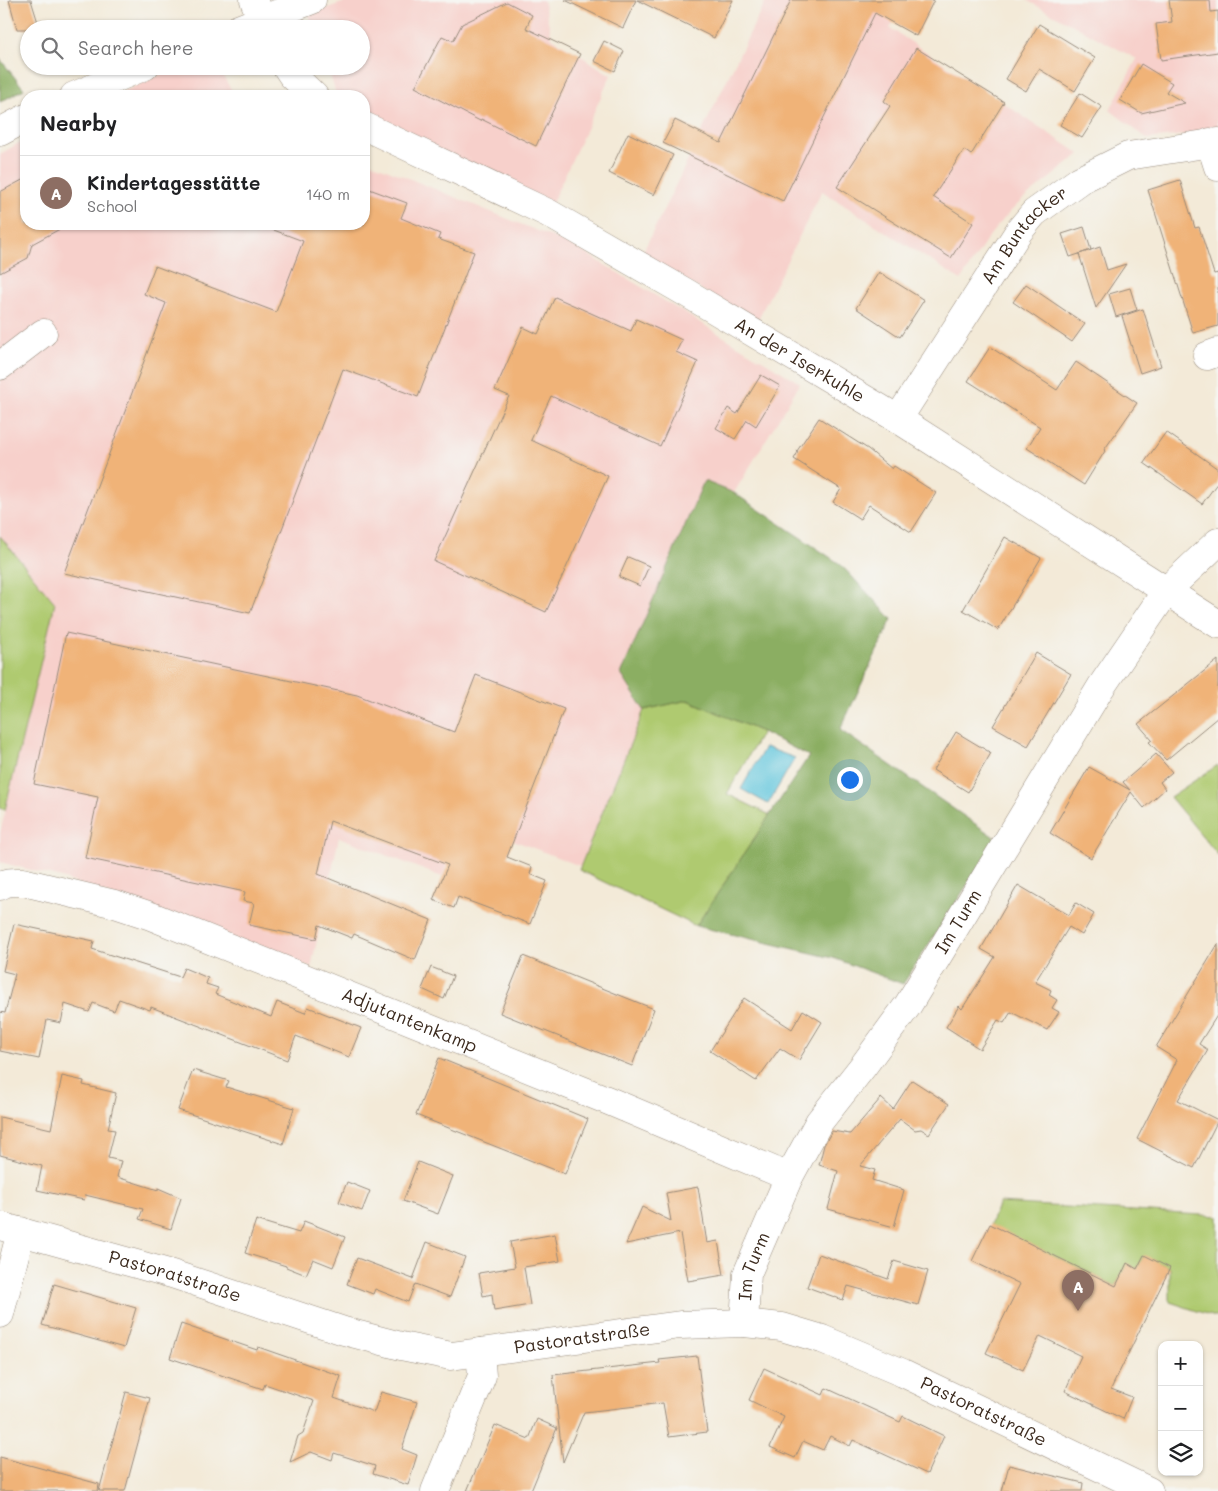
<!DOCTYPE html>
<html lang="en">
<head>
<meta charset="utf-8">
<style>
	body { margin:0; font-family:Mali,sans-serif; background:#f2f2f2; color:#202124 }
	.controls { position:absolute; right:15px; bottom:15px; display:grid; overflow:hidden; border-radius:10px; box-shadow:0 1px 4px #0004 }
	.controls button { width:45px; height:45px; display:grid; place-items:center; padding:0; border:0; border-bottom:1px solid #e0e0e0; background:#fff; color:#202124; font:25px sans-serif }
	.you { position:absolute; left:849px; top:779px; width:18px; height:18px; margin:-12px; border:4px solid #fff; border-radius:50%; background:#1a73e8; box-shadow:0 0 0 8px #1a73e833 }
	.badge { display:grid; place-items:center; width:32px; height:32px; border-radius:50%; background:#d1495b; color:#fff; font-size:16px; font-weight:700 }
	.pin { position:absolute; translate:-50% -41px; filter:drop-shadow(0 1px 2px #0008) }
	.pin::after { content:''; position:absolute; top:26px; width:18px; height:15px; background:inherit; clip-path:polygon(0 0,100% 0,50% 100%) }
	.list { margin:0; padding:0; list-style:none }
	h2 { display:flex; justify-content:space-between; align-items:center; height:65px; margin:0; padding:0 20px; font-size:21px }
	h2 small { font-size:16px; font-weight:400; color:#757577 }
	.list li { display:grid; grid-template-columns:32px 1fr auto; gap:15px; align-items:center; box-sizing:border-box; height:75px; padding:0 20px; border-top:1px solid #e0e0e0 }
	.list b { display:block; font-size:19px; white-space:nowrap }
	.list p { margin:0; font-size:16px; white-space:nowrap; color:#757577 }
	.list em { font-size:16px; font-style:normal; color:#757577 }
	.icon { flex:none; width:28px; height:28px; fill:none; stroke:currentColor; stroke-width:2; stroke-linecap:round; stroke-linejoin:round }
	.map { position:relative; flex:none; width:1218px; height:1491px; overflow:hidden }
	.search { position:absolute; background:#fff; box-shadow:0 1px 4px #0004; left:20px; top:20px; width:350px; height:55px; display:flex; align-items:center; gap:12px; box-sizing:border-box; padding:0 18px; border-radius:28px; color:#757577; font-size:19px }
	.panel { position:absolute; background:#fff; box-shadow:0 1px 4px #0004; left:20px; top:90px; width:350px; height:140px; border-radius:20px }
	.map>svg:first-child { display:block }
	.built { fill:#f7d0cb }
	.green { fill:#afca70; stroke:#757a47 }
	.forest { fill:#8bae62; stroke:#636c40 }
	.water { fill:#60c6dd; stroke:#4e787e }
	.building { fill:#f0b378 }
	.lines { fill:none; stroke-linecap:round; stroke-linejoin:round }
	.street-casing { stroke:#978a7b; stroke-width:29 }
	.secondary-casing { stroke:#978a7b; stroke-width:29 }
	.street { stroke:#fff; stroke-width:28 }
	.secondary { stroke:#fff; stroke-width:28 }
	.labels { text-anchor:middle; stroke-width:4; stroke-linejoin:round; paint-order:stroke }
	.street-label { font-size:18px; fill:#3b2a1e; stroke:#f6f6f2 }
</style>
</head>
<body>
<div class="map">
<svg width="1218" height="1491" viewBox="0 0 1218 1491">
	<rect width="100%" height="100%" fill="#f6f6f2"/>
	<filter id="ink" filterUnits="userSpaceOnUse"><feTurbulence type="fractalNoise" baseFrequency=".02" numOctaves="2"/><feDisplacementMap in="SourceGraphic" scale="10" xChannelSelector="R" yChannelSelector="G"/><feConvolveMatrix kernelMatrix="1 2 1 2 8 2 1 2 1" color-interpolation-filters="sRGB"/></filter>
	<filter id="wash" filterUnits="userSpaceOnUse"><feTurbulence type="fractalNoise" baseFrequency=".0096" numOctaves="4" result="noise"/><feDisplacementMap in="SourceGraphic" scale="20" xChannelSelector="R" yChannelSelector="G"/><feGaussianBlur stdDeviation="1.12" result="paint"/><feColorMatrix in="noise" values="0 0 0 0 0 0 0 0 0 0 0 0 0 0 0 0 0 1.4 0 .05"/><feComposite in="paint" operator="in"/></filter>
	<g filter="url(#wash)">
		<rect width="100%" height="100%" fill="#f3ead8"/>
		<g class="built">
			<path d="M 351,0 L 543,0 L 552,38 L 611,75 L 551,205 L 364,114 L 364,96 L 337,96 L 327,66 L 361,66 L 361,29 L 314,29 L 309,14 Z"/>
			<path d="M 766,0 L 906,0 L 890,28 L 1080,154 L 1022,200 L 1007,215 L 990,235 L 961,280 L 822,191 L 757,321 L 641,256 Z"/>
			<path d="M 1026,0 L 1218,0 L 1218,131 L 1147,139 L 1110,110 L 1137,59 Z"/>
			<path d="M 179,66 L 217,66 L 235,96 L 114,96 Z"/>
			<path d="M 26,139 L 26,224 L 364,224 L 364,160 L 572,245 L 800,383 L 734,493 L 704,481 L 621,674 L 644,710 L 580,866 L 464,821 L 442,877 L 339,837 L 311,968 L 62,878 L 0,862 L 0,833 L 55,603 L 0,536 L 0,154 Z"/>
		</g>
		<g class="green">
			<path d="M 0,536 L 55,603 L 5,810 L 0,808 Z"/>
			<path d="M 688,700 L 762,732 L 727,794 L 770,815 L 696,926 L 579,870 L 644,710 Z"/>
			<path d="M 1218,765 L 1218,855 L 1170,797 Z"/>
			<path d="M 999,1203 L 1218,1216 L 1218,1318 L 1170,1302 L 1170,1268 L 1144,1256 L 1137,1269 L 1127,1264 L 1116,1286 L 990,1225 Z"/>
		</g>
		<g class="forest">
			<path d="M 0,59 L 24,89 L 0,102 Z"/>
			<path d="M 704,481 L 734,493 L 840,564 L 892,619 L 840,730 L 997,839 L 903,984 L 833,958 L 696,926 L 809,756 L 762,732 L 688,700 L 644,710 L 621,674 Z"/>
		</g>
		<path class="water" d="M 765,747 L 795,758 L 768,804 L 741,789 Z"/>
		<g id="blocks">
			<g class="building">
				<path d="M 9,0 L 31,0 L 40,29 L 17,29 Z"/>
				<path d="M 565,0 L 636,0 L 623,28 Z"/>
				<path d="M 637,0 L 733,0 L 714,38 Z"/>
				<path d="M 791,0 L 934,0 L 916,36 L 875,13 L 783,201 L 663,143 L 675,120 L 721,143 Z"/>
				<path d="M 1169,0 L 1210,0 L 1211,12 L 1218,11 L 1218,52 L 1161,60 L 1156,24 L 1172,22 Z"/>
				<path d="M 507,2 L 532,15 L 526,28 L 580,54 L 536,146 L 481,119 L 480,121 L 415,87 L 442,36 L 453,41 L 462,24 Z"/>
				<path d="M 1039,24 L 1095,58 L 1075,91 L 1039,69 L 1026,91 L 1006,79 Z"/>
				<path d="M 604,41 L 624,51 L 615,71 L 594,61 Z"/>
				<path d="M 916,48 L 1004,102 L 971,155 L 964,150 L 933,197 L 973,223 L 951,258 L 837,187 L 890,106 L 884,101 Z"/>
				<path d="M 1141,64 L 1172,83 L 1166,92 L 1185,103 L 1141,113 L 1120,100 Z"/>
				<path d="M 1080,93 L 1102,107 L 1082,138 L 1060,125 Z"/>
				<path d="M 628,133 L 673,155 L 654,195 L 609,173 Z"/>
				<path d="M 26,178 L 26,224 L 69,224 L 32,244 L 28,258 L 0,273 L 0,192 Z"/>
				<path d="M 1180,180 L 1195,228 L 1199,227 L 1214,274 L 1218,273 L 1218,326 L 1193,333 L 1148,190 Z"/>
				<path d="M 364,187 L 407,203 L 401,218 L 440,234 L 438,239 L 474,252 L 418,397 L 343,369 L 250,613 L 64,573 L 166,303 L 144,294 L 155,266 L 276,312 L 303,241 L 263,226 L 263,224 L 364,224 Z"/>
				<path d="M 1084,227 L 1091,250 L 1070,257 L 1062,234 Z"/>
				<path d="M 1100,247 L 1107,270 L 1126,264 L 1096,308 L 1079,254 Z"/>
				<path d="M 879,272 L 924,300 L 900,337 L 856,308 Z"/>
				<path d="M 1026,284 L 1085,324 L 1072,342 L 1013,302 Z"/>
				<path d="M 1130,288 L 1137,310 L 1116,317 L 1109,294 Z"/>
				<path d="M 555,297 L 631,331 L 636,319 L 682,340 L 676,352 L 698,362 L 660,446 L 551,396 L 531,440 L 608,476 L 546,612 L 434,561 L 509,396 L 495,390 L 523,327 L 538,334 Z"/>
				<path d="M 1143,309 L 1161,366 L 1140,373 L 1122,316 Z"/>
				<path d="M 990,347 L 1057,390 L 1076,362 L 1137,403 L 1104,450 L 1105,451 L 1084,485 L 1027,448 L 1040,427 L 968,381 Z"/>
				<path d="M 761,375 L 780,386 L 756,426 L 747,420 L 735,439 L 716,428 L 728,408 L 737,414 Z"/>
				<path d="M 819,418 L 868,449 L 892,469 L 894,466 L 936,493 L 911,532 L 869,505 L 860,519 L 833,502 L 841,489 L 794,459 L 798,452 L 797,451 Z"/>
				<path d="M 1166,432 L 1218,469 L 1218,482 L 1202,504 L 1144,463 Z"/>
				<path d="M 1005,537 L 1041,558 L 998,630 L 963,610 Z"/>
				<path d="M 628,557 L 649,566 L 640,586 L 619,577 Z"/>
				<path d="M 66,633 L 357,695 L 454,732 L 476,675 L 564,709 L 507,857 L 532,867 L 530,874 L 547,881 L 530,924 L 458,897 L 454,908 L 433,900 L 448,865 L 330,821 L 318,874 L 431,920 L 415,960 L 354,934 L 352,938 L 319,925 L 316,939 L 249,925 L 254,903 L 243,901 L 245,892 L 85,858 L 98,797 L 34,784 Z"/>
				<path d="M 1036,653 L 1071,674 L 1028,746 L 993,726 Z"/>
				<path d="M 1218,660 L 1218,717 L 1166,760 L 1149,742 L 1152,740 L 1138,724 Z"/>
				<path d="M 956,732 L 991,753 L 968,792 L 933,770 Z"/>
				<path d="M 1156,754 L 1172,772 L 1160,782 L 1165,789 L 1144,808 L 1131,792 L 1091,858 L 1050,833 L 1089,767 L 1130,790 L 1123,782 Z"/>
				<path d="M 1018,885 L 1069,915 L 1076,903 L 1094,914 L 1082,935 L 1069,927 L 1035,982 L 1051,990 L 1049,995 L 1057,1000 L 1052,1008 L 1059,1012 L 1047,1030 L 1011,1012 L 1004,1023 L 998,1020 L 980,1049 L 946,1027 L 959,1006 L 962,1009 L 995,957 L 981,949 Z"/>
				<path d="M 14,924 L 94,941 L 92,949 L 180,977 L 184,968 L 208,978 L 206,984 L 218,988 L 215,994 L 271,1017 L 277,1002 L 305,1013 L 308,1007 L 361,1028 L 349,1057 L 296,1036 L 287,1060 L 151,1007 L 150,1010 L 119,999 L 114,1011 L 93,1003 L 89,1012 L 65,1004 L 61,1023 L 47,1020 L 39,1059 L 0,1051 L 0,1012 L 5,1013 L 15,974 L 3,971 Z"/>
				<path d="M 1218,944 L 1218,1014 L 1199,1044 L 1208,1050 L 1178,1100 L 1218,1120 L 1194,1168 L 1137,1139 L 1177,1060 L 1156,1047 Z"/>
				<path d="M 523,956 L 654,1009 L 632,1066 L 500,1013 Z"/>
				<path d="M 431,967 L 453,976 L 444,999 L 422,989 Z"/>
				<path d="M 744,998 L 792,1029 L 803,1010 L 822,1022 L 799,1060 L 780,1048 L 756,1081 L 710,1051 Z"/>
				<path d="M 439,1058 L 588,1119 L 565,1174 L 416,1115 Z"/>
				<path d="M 193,1070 L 229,1081 L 226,1087 L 294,1108 L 283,1144 L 178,1110 Z"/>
				<path d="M 62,1076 L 84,1081 L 83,1085 L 116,1093 L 108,1129 L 115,1130 L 108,1158 L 121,1161 L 117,1177 L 158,1190 L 158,1188 L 181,1198 L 171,1229 L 139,1219 L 143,1209 L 85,1195 L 84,1200 L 37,1190 L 42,1166 L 0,1155 L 0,1117 L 51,1129 Z"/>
				<path d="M 912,1080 L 949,1104 L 929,1134 L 921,1129 L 915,1130 L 900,1119 L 860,1166 L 875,1170 L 872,1180 L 904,1190 L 894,1227 L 828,1209 L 838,1171 L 819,1165 L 824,1145 L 832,1131 L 850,1134 L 881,1098 L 893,1109 Z"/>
				<path d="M 418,1162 L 453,1176 L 438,1214 L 403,1201 Z"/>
				<path d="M 347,1182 L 370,1191 L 362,1211 L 339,1202 Z"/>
				<path d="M 698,1187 L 707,1243 L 718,1241 L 724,1275 L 688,1281 L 680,1233 L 626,1244 L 642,1207 L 671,1221 L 666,1193 Z"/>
				<path d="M 256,1220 L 299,1233 L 304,1221 L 345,1237 L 333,1267 L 313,1259 L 306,1275 L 286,1267 L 286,1266 L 245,1253 Z"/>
				<path d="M 990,1224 L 1116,1286 L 1127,1263 L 1137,1269 L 1144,1255 L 1170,1268 L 1111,1389 L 1132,1397 L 1123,1419 L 1065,1391 L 1081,1356 L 1040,1336 L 1023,1370 L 986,1353 L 1020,1284 L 972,1261 Z"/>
				<path d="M 555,1234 L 560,1261 L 524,1267 L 530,1305 L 494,1311 L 492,1294 L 483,1296 L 479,1273 L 515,1267 L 510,1242 Z"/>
				<path d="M 427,1242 L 465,1257 L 450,1297 L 415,1284 L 408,1302 L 375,1289 L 373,1294 L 347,1284 L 357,1258 L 413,1279 Z"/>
				<path d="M 819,1254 L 888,1279 L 894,1261 L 928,1271 L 918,1305 L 848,1286 L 843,1300 L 807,1287 Z"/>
				<path d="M 54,1284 L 136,1308 L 124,1348 L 42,1325 Z"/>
				<path d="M 181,1324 L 257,1350 L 258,1347 L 341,1376 L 334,1398 L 374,1412 L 381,1392 L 417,1402 L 402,1449 L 417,1455 L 408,1485 L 373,1474 L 375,1466 L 334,1453 L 332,1460 L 311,1452 L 290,1462 L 298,1436 L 303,1433 L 314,1401 L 265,1384 L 263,1389 L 170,1358 Z"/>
				<path d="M 697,1356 L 707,1432 L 669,1437 L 663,1403 L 584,1412 L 563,1462 L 553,1375 L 660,1363 L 659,1360 Z"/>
				<path d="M 764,1368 L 823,1395 L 826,1388 L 900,1422 L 903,1416 L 944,1436 L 927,1474 L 853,1440 L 850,1446 L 830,1436 L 823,1450 L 803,1441 L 795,1458 L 770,1447 L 784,1417 L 749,1400 Z"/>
				<path d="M 126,1392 L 150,1398 L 125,1491 L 99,1491 Z"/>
				<path d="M 537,1419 L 557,1428 L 531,1491 L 467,1491 L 495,1425 L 529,1439 Z"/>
				<path d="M 0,1457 L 99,1484 L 98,1491 L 0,1491 Z"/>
				<path d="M 1009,1465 L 1083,1483 L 1082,1491 L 1002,1491 Z"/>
			</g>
		</g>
	</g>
	<g filter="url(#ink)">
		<use href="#blocks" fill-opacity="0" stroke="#978a7b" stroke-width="1"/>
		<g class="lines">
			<defs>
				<g id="street">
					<path d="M 254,0 L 265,29"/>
					<path d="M 286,66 L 292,75 L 314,96"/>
					<path id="s1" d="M 364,126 L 548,213 L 685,292 L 898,419 L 1218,624"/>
					<path d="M 1210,142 L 1218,167"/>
					<path d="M 1207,356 L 1218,352"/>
					<path d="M 0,366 L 43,333"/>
					<path id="s2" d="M 898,419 L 1019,231 L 1034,213 L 1080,180 L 1128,156 L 1218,142"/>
					<path id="s3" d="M 0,886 C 7,881 15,882 23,882 L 115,904 L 151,916 L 609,1101 L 789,1177"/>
					<path id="s4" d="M 0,1226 L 172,1274 L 344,1331 L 401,1346 L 451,1356 L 680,1325 L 744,1323 L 782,1327 L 822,1339 L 903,1373 L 1149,1491"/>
					<path d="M 0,1314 L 21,1231"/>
					<path id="s5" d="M 744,1323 L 747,1274 L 789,1177 L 819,1122 L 864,1065 L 908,1005 L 1101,687 L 1167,590 L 1218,542"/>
					<path d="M 435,1491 L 482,1376 L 480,1352"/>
				</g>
				<g id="secondary">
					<path d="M 238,29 L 312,0"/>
					<path d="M 74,96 L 145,66"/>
					<path d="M 0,132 L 26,118"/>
				</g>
			</defs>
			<use href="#street" class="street-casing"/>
			<use href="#secondary" class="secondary-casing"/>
			<use href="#street" class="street"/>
			<use href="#secondary" class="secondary"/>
		</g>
	</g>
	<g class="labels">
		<g class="street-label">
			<text dy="6" stroke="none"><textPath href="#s2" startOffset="224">Am Buntacker</textPath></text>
			<text dy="6" stroke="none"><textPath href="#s1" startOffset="495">An der Iserkuhle</textPath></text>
			<text dy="6" stroke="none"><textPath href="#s5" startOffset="462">Im Turm</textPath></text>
			<text dy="6" stroke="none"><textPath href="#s3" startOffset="435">Adjutantenkamp</textPath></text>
			<text dy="6" stroke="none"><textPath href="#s5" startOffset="58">Im Turm</textPath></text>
			<text dy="6" stroke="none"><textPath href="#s4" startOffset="182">Pastoratstraße</textPath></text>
			<text dy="6" stroke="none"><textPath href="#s4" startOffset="602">Pastoratstraße</textPath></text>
			<text dy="6" stroke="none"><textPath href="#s4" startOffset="1022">Pastoratstraße</textPath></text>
		</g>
	</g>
</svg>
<div class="controls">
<button>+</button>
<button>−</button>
<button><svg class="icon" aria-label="layers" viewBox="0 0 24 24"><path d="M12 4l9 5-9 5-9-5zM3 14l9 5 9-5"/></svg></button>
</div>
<div class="you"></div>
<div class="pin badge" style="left:1078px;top:1311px;background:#8d6e63">A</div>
<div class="search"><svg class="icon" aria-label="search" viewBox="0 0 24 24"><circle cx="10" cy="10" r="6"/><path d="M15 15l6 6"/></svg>Search here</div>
<section class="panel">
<h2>Nearby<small></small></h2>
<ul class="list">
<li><span class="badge" style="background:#8d6e63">A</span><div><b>Kindertagesstätte</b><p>School</p></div><em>140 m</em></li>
</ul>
</section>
</div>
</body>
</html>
